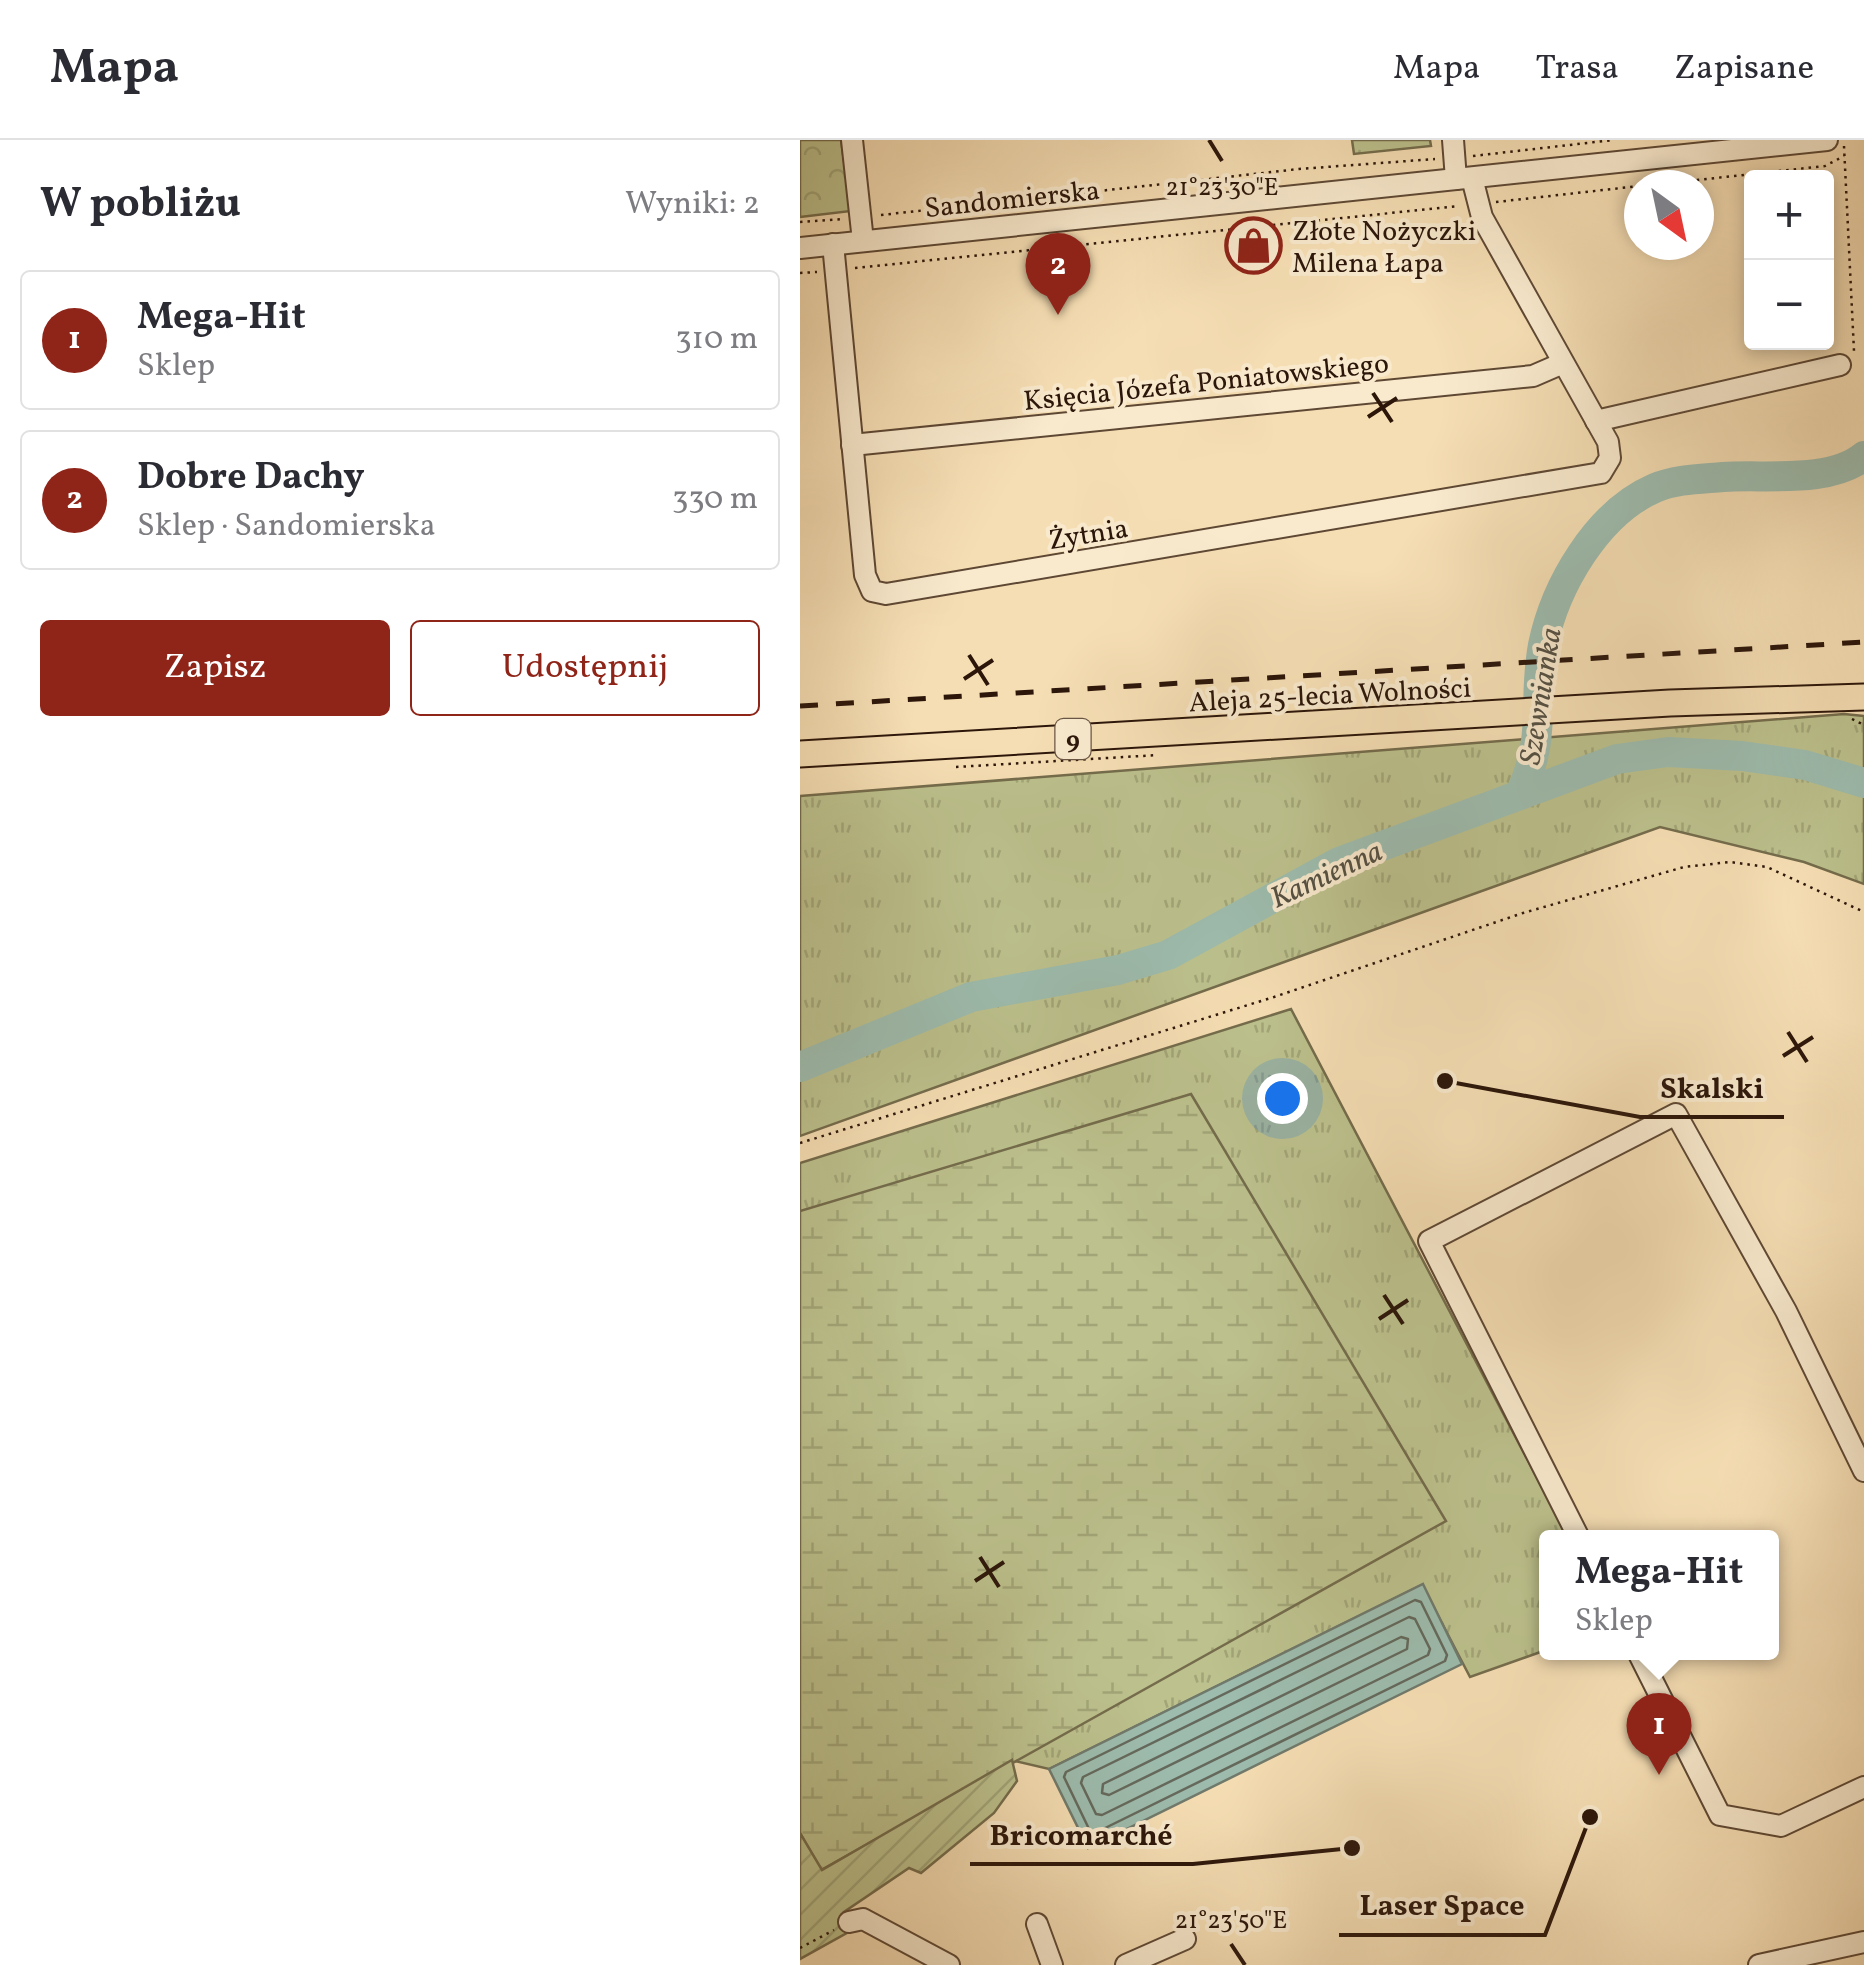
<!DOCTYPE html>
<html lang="pl">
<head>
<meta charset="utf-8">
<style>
	body { margin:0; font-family:Vollkorn,serif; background:#f7f7f7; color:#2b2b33 }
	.controls { position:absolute; right:30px; top:30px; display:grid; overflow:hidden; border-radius:10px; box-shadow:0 5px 15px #0003 }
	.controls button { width:90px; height:90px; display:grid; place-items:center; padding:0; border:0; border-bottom:2px solid #e1e1e2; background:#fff; color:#2b2b33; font:50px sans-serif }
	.compass { position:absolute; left:824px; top:30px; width:90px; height:90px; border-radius:50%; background:#fff; box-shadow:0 5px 15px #0003; rotate:147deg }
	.you { position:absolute; left:482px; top:958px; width:35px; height:35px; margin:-25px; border:8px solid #fff; border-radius:50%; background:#1a73e8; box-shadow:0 0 0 15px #1a73e833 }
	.badge { display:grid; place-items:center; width:65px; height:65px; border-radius:50%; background:#8f2418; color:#fff; font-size:32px; font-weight:700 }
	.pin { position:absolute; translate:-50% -82px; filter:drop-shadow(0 2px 5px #0008) }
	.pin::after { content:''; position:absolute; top:52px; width:35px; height:30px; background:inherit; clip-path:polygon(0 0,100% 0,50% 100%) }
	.popup { position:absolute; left:739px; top:1390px; width:240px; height:130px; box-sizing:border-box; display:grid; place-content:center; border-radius:10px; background:#fff; filter:drop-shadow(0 2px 8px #0005); font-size:32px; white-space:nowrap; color:#7c7c81 }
	.popup b { font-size:38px; color:#2b2b33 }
	.popup::after { content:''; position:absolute; left:50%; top:100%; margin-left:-20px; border:20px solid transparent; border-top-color:#fff }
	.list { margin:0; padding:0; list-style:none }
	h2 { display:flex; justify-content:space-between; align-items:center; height:130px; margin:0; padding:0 40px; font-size:42px }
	h2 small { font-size:32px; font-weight:400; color:#7c7c81 }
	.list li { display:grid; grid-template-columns:65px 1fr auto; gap:30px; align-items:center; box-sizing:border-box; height:140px; margin:0 20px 20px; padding:0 20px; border:2px solid #e1e1e2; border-radius:10px }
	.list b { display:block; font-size:38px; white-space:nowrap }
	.list p { margin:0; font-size:32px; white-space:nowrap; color:#7c7c81 }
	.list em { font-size:32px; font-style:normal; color:#7c7c81 }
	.actions { display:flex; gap:20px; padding:30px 40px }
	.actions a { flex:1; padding:22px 0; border:2px solid #8f2418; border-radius:10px; text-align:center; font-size:35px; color:#8f2418 }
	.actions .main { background:#8f2418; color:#fff }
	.map { position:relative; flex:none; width:1064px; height:1825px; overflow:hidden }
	header { display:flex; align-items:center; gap:60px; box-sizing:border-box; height:140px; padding:0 50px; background:#fff; border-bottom:2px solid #e1e1e2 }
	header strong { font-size:48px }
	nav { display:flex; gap:55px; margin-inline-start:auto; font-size:35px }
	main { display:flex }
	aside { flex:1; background:#fff }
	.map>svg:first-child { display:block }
	.grass { fill:url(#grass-tufts); stroke:#746c4c; stroke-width:2.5 }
	.wetland { fill:url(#wetland-marsh); stroke:#746c4c; stroke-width:2.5 }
	.park { fill:url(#park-crowns); stroke:#746c4c; stroke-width:2.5 }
	.garden { fill:url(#garden-furrows); stroke:#746c4c; stroke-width:2.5 }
	.water { fill:#9dbcae; stroke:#707a6c; stroke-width:2.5 }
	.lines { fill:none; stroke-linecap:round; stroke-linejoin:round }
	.shore { stroke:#64695c; stroke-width:2.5 }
	.river { stroke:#9dbcae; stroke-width:30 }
	.minor-casing { stroke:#5e4834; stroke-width:24 }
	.major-casing { stroke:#2c160a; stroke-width:29 }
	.path { stroke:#2c160a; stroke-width:2.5; stroke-dasharray:2.5 5; stroke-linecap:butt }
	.minor { stroke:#f9eace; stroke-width:20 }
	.major { stroke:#f6deb4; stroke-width:25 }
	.rail { stroke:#2c160a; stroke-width:5; stroke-dasharray:18 18; stroke-linecap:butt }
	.ticks { fill:none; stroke:#2c160a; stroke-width:4 }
	.labels { text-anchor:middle; stroke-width:8; stroke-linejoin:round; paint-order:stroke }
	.shield { fill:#f9eace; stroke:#6a5645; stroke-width:2.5 }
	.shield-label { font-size:25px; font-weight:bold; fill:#2c160a }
	.street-label { font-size:28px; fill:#2c160a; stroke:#f9eace }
	.poi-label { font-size:28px; fill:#2c160a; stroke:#f9eace; text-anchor:start }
	.water-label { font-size:30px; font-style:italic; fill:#545043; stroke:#f9eace }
	.ticks-label { font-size:25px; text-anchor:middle; fill:#2c160a; stroke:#f9eace; stroke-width:8; stroke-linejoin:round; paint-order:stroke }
	.leader { fill:none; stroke:#2c160a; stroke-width:4 }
	.callout-dot { fill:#2c160a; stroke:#f9eace; stroke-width:4 }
	.callout-label { font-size:30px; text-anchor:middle; font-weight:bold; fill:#2c160a; stroke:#f9eace; stroke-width:8; stroke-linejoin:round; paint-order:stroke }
</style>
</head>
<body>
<header>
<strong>Mapa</strong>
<nav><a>Mapa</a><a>Trasa</a><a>Zapisane</a></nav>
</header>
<main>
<aside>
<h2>W pobliżu<small>Wyniki: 2</small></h2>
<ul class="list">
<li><span class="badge">1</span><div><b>Mega-Hit</b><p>Sklep</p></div><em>310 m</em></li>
<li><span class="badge">2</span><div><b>Dobre Dachy</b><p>Sklep · Sandomierska</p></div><em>330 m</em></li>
</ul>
<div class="actions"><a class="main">Zapisz</a><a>Udostępnij</a></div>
</aside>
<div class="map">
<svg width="1064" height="1825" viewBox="0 0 1064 1825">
	<defs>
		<pattern id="grass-tufts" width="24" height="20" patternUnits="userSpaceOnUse" patternTransform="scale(2.5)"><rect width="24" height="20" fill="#bcc18d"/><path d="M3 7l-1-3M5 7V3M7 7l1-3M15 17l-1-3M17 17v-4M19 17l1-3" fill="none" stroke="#a2a578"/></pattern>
		<pattern id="wetland-marsh" width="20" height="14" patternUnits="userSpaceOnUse" patternTransform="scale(2.5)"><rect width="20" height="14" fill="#bcc18d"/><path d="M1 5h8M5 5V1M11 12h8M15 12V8" fill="none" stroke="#a2a578"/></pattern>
		<pattern id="park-crowns" width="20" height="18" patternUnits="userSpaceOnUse" patternTransform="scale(2.5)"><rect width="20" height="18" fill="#bcc18d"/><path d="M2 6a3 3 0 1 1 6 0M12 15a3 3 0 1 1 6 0" fill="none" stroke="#a2a578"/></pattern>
		<pattern id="garden-furrows" width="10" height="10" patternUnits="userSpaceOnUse" patternTransform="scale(2.5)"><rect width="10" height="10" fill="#bcc18d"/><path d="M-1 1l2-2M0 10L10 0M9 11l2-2" fill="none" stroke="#a2a578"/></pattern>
	</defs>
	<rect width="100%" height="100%" fill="#f6deb4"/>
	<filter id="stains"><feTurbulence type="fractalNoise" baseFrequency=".002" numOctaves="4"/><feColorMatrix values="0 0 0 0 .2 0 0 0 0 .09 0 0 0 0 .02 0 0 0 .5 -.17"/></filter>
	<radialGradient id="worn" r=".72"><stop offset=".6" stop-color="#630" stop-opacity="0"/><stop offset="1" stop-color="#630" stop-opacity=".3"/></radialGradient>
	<g class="grass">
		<path d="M 552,0 L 630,0 L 631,6 L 554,14 Z"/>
		<path d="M 1044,574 L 1064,576 L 1064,744 L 1004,722 L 860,687 L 0,996 L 0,656 Z"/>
		<path d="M 491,869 L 768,1397 L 746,1398 L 746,1510 L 670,1537 L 622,1445 L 249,1629 L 211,1620 L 0,1693 L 0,1023 Z"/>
	</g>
	<path class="wetland" d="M 391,954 L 646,1381 L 21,1730 L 0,1693 L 0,1071 Z"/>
	<path class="park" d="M 0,0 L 41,0 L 51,71 L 0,77 Z"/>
	<path class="garden" d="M 212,1620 L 217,1641 L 194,1673 L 121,1733 L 109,1728 L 44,1772 L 54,1789 L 0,1819 L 0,1693 L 22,1730 Z"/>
	<path class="water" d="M 623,1444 L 662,1524 L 288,1708 L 249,1629 Z"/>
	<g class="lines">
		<g class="shore">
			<path d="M 615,1460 L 621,1462 L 647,1515 L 645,1521 L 297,1692 L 290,1691 L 264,1637 L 266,1632 Z"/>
			<path d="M 609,1477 L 615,1479 L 630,1509 L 628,1515 L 302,1675 L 296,1674 L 281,1643 L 283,1637 Z"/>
			<path d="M 601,1497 L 608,1499 L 607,1509 L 309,1655 L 302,1653 L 303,1644 Z"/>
		</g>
		<g class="river">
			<path d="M 720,655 C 748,593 732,564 743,505 C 755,446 797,373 855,348 C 876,339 900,339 923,337 C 965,334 1030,344 1064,316"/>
			<path d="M 0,927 L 171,857 L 318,830 L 368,815 L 539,722 L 817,619 L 868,612 L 942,616 L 1005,625 L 1064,643"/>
		</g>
		<defs>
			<g id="minor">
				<path d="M 52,0 L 63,101"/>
				<path d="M 653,0 L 656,39"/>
				<path d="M 33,104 L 65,435 L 72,451 L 86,454 L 801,333 L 810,318 L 808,302 L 682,77 L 672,38"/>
				<path d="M 0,108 L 1027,0"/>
				<path d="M 796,281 L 1040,225"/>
				<path d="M 52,305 L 733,236 L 763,223"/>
				<path d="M 779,1398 L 629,1101 L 876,974 L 986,1171 L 1064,1331"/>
				<path d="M 838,1512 L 920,1675 L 981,1686 L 1064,1647"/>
				<path d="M 49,1782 L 63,1779 L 149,1825"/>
				<path d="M 237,1784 L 252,1825"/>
				<path d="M 326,1825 L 385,1799"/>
				<path d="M 959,1825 L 1064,1802"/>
			</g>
			<path id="major" d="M 0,614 L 870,563 L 1064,557"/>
		</defs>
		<use href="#minor" class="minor-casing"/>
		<use href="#major" class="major-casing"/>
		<g class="path">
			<path d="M 1044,6 L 1054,211"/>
			<path d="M 673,16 L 813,0"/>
			<path d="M 852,45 L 1025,26 L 1044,16"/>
			<path d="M 696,62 L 839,46"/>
			<path d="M 81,75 L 499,29 L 635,19"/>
			<path d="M 0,82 L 43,79"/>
			<path d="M 55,128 L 659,66"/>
			<path d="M 0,133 L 17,132"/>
			<path d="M 1052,579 L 1064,585"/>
			<path d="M 156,627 L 358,615"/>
			<path d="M 0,1003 L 474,857 L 723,773 L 884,727 L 930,722 L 967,727 L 1064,772"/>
			<path d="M 0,1808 L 34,1790"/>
		</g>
		<use href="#minor" class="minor"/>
		<use href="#major" class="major"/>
		<path class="rail" d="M 0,566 L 1064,502"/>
	</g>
	<path class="ticks" d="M 409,0 L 422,21M 573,253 L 592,282M 568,277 L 597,258M 169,515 L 188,545M 164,539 L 193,520M 988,892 L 1007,922M 983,916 L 1013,897M 584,1155 L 603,1184M 579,1179 L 608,1160M 180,1417 L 199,1447M 175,1441 L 204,1422M 431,1804 L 445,1825"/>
	<defs>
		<symbol id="shop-ring" viewBox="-11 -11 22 22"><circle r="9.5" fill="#f9eace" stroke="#8f2418" stroke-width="1.5"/><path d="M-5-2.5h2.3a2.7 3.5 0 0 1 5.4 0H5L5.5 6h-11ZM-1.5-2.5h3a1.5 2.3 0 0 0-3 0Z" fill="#8f2418"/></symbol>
	</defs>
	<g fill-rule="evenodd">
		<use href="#shop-ring" x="422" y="74" width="63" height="63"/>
	</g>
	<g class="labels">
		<rect class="shield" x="255.5" y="579" width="35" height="40" rx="8"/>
		<g class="shield-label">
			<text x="273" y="608">9</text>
		</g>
		<g class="street-label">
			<text transform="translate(212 58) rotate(-6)" y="10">Sandomierska</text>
			<text transform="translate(406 241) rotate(-6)" y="10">Księcia Józefa Poniatowskiego</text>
			<text transform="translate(288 393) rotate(-9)" y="10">Żytnia</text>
			<text transform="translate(530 554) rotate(-3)" y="10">Aleja 25-lecia Wolności</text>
		</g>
		<g class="poi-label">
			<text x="492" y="100">Złote Nożyczki<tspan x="492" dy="32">Milena Łapa</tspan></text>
		</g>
		<g class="water-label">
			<text transform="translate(740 556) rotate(-81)" y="10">Szewnianka</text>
			<text transform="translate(526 734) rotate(-25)" y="10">Kamienna</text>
		</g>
	</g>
	<g class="ticks-label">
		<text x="422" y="55">21°23'30"E</text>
		<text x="431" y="1788">21°23'50"E</text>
	</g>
	<path class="leader" d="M645 941L840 977H984M552 1708L393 1724H170M790 1677L745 1795H539"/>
	<g class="callout-dot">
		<circle cx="645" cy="941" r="10"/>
		<circle cx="552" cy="1708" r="10"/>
		<circle cx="790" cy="1677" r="10"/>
	</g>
	<g class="callout-label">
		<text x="912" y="958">Skalski</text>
		<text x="281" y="1705">Bricomarché</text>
		<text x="642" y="1775">Laser Space</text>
	</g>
	<rect width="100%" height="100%" filter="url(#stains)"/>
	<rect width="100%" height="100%" fill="url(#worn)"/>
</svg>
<div class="controls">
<button>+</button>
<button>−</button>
</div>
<svg class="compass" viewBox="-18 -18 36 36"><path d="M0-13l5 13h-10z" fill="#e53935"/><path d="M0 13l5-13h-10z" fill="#7c7c81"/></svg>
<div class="you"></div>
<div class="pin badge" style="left:859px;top:1635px">1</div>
<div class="popup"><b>Mega-Hit</b>Sklep</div>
<div class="pin badge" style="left:258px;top:175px">2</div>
</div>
</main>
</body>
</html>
